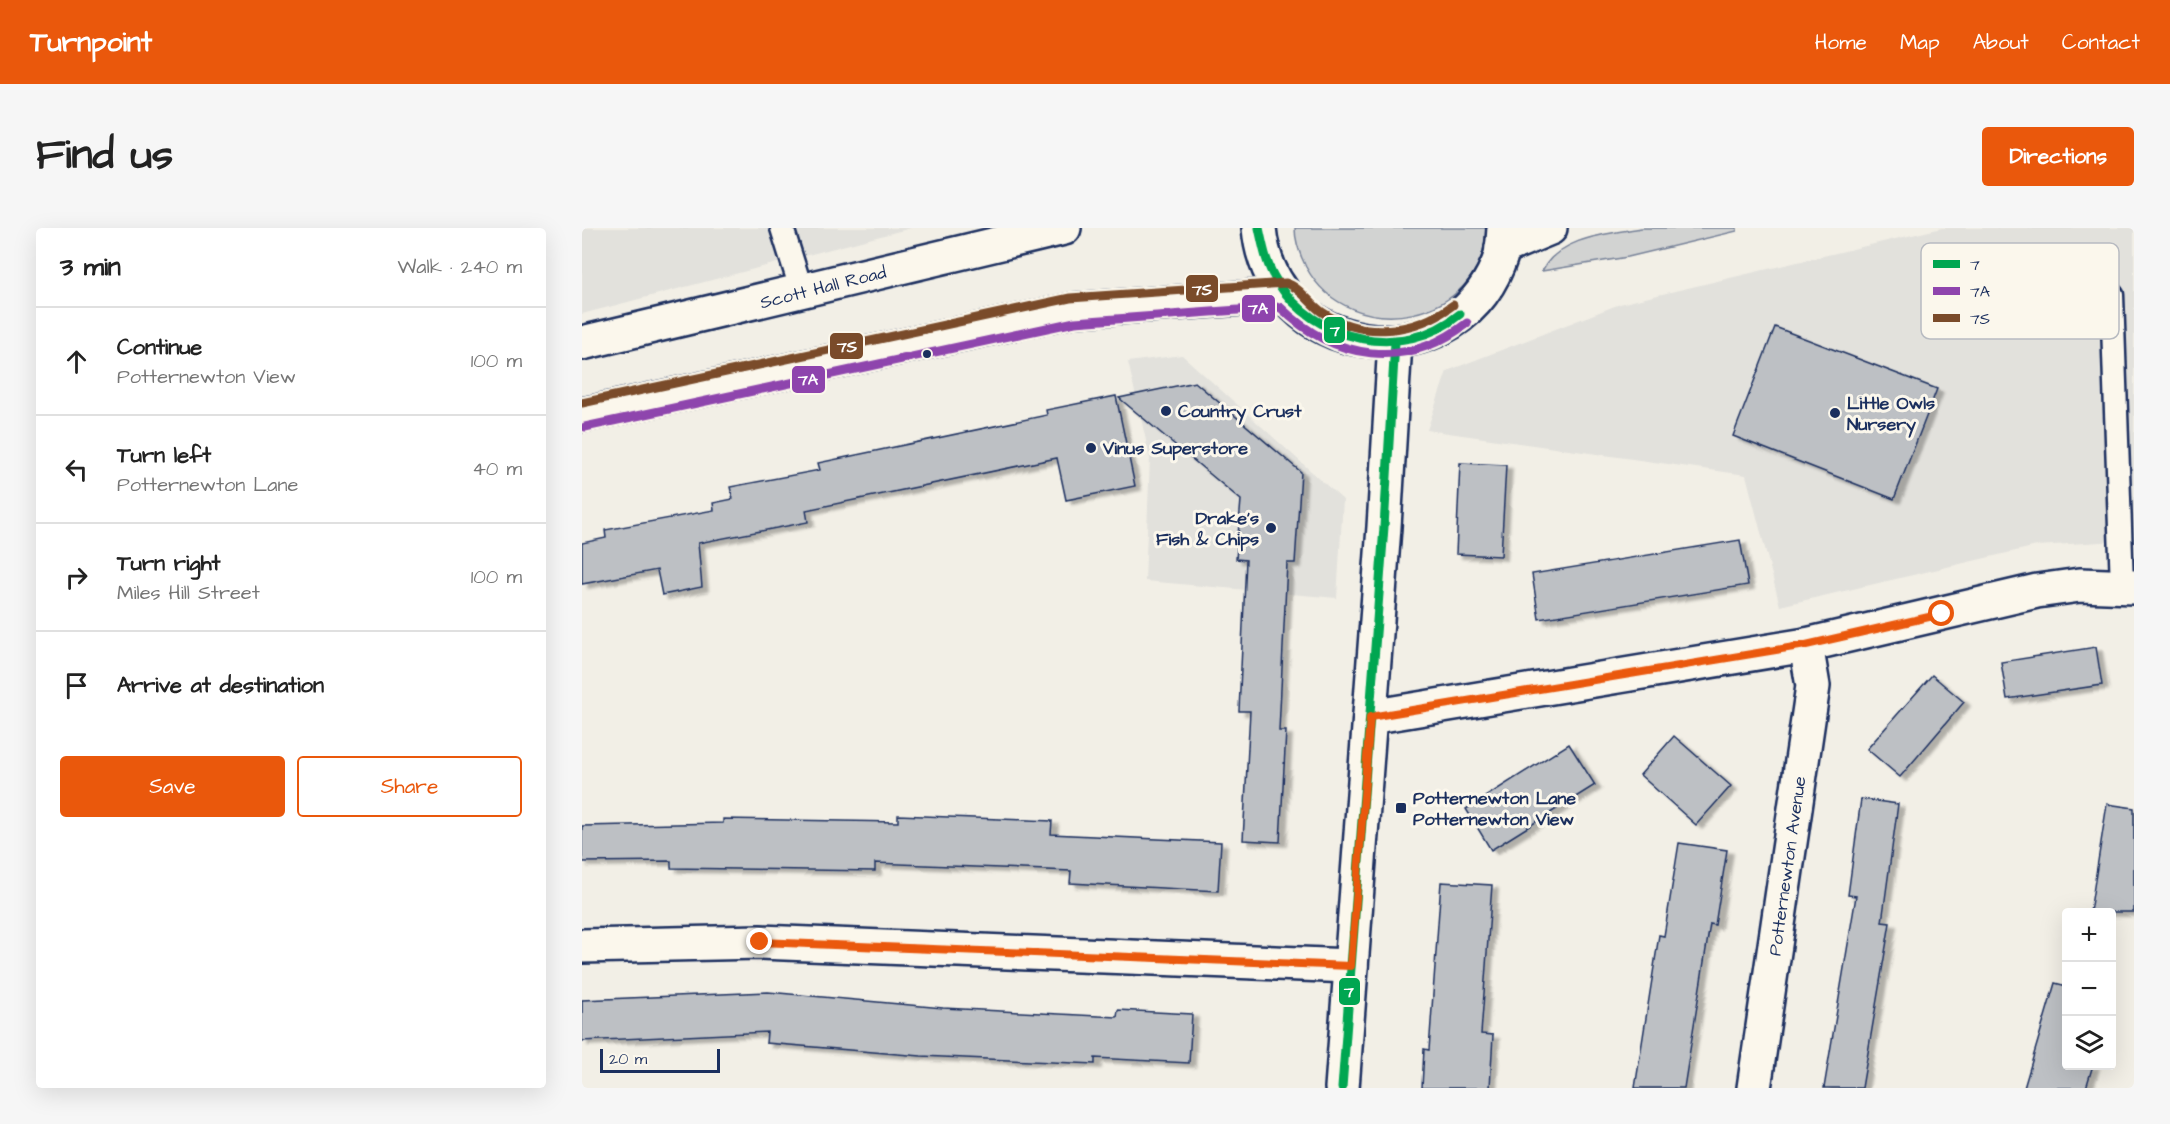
<!DOCTYPE html>
<html lang="en">
<head>
<meta charset="utf-8">
<style>
	body { margin:0; font-family:"Architects Daughter",sans-serif; background:#f6f6f6; color:#222 }
	.controls { position:absolute; right:18px; bottom:18px; display:grid; overflow:hidden; border-radius:6px; box-shadow:0 6px 24px #0002 }
	.controls button { width:54px; height:54px; display:grid; place-items:center; padding:0; border:0; border-bottom:2px solid #e0e0e0; background:#fff; color:#222; font:30px sans-serif }
	.scale { position:absolute; left:18px; bottom:15px; width:120px; box-sizing:border-box; padding-left:6px; border:3px solid #1b2f5e; border-top:0; font-size:16px; line-height:21px; white-space:nowrap; color:#1b2f5e; -webkit-text-stroke:4px #fbf7ec; paint-order:stroke }
	.stop { position:absolute; width:18px; height:18px; margin:-14px; border:4px solid #ea580c; border-radius:50%; background:#fff }
	.stop.end { background:#ea580c; border-color:#fff; box-shadow:0 2px 6px #0008 }
	.list { margin:0; padding:0; list-style:none }
	h2 { display:flex; justify-content:space-between; align-items:center; height:78px; margin:0; padding:0 24px; font-size:26px }
	h2 small { font-size:20px; font-weight:400; color:#767676 }
	.list li { display:grid; grid-template-columns:39px 1fr auto; gap:18px; align-items:center; box-sizing:border-box; height:108px; padding:0 24px; border-top:2px solid #e0e0e0 }
	.list b { display:block; font-size:22px; white-space:nowrap }
	.list p { margin:0; font-size:20px; white-space:nowrap; color:#767676 }
	.list em { font-size:20px; font-style:normal; color:#767676 }
	.actions { display:flex; gap:12px; padding:18px 24px }
	.actions a { flex:1; padding:14px 0; border:2px solid #ea580c; border-radius:6px; text-align:center; font-size:21px; color:#ea580c }
	.actions .main { background:#ea580c; color:#fff }
	.icon { flex:none; width:33px; height:33px; fill:none; stroke:currentColor; stroke-width:2; stroke-linecap:round; stroke-linejoin:round }
	.map { position:relative; flex:none; width:1552px; height:860px; overflow:hidden; border-radius:6px }
	header { display:flex; align-items:center; gap:36px; box-sizing:border-box; height:84px; padding:0 30px; background:#ea580c; color:#fff }
	header strong { font-size:28px }
	nav { display:flex; gap:33px; margin-inline-start:auto; font-size:21px }
	.intro { display:flex; align-items:center; justify-content:space-between; box-sizing:border-box; height:144px; padding:0 36px }
	h1 { margin:0; font-size:42px }
	.button { padding:15px 27px; border-radius:6px; background:#ea580c; color:#fff; font-size:21px; font-weight:700 }
	main { display:flex; gap:36px; padding:0 36px }
	aside { flex:1; background:#fff; border-radius:6px; box-shadow:0 6px 24px #0002 }
	.map>svg:first-child { display:block }
	.built { fill:#e2e1dc }
	.green { fill:#d2d3d2; stroke:#768198; stroke-width:1.5 }
	.building { fill:#bdc0c4; stroke:#1b2f5e; stroke-width:1.5; filter:url(#shadow) }
	.lines { fill:none; stroke-linecap:round; stroke-linejoin:round }
	.service-casing { stroke:#1b2f5e; stroke-width:27 }
	.minor-casing { stroke:#1b2f5e; stroke-width:38 }
	.secondary-casing { stroke:#1b2f5e; stroke-width:38 }
	.trunk-casing { stroke:#1b2f5e; stroke-width:38 }
	.service { stroke:#fbf7ec; stroke-width:22 }
	.minor { stroke:#fbf7ec; stroke-width:33 }
	.secondary { stroke:#fbf7ec; stroke-width:33 }
	.trunk { stroke:#fbf7ec; stroke-width:33 }
	.bus-1-casing { stroke:#fbf7ec; stroke-width:14 }
	.bus-2-casing { stroke:#fbf7ec; stroke-width:14 }
	.bus-3-casing { stroke:#fbf7ec; stroke-width:14 }
	.bus-1 { stroke:#00a651; stroke-width:9 }
	.bus-2 { stroke:#8e44ad; stroke-width:9 }
	.bus-3 { stroke:#7a4b2a; stroke-width:9 }
	.route { stroke:#ea580c; stroke-width:8 }
	.bus-dot { fill:#1b2f5e; stroke:#fbf7ec; stroke-width:2 }
	.labels { text-anchor:middle; stroke-width:6; stroke-linejoin:round; paint-order:stroke }
	.street-label { font-size:18px; fill:#1b2f5e; stroke:#fbf7ec }
	.poi-label { font-size:18px; font-weight:bold; fill:#1b2f5e; stroke:#fbf7ec; text-anchor:start }
	.key { fill:#fbf7ec; stroke:#b8bbc1; stroke-width:1.5 }
	.key-label { font-size:16px; fill:#1b2f5e }
	.line-badge { stroke:#fbf7ec; stroke-width:2 }
	.badge-label { font-size:16px; text-anchor:middle; font-weight:bold; fill:#fff }
</style>
</head>
<body>
<header>
<strong>Turnpoint</strong>
<nav><a>Home</a><a>Map</a><a>About</a><a>Contact</a></nav>
</header>
<div class="intro"><h1>Find us</h1><a class="button">Directions</a></div>
<main>
<aside>
<h2>3 min<small>Walk · 240 m</small></h2>
<ul class="list">
<li><svg class="icon" aria-label="ahead" viewBox="0 0 24 24"><path d="M12 20V5M6 11l6-6 6 6"/></svg><div><b>Continue</b><p>Potternewton View</p></div><em>100 m</em></li>
<li><svg class="icon" aria-label="left" viewBox="0 0 24 24"><path d="M17 20v-9H6M10 6l-5 5 5 5"/></svg><div><b>Turn left</b><p>Potternewton Lane</p></div><em>40 m</em></li>
<li><svg class="icon" aria-label="right" viewBox="0 0 24 24"><path d="M7 20v-9h11M14 6l5 5-5 5"/></svg><div><b>Turn right</b><p>Miles Hill Street</p></div><em>100 m</em></li>
<li><svg class="icon" aria-label="arrive" viewBox="0 0 24 24"><path d="M6 21V4h12l-3 4 3 4H6"/></svg><div><b>Arrive at destination</b></div></li>
</ul>
<div class="actions"><a class="main">Save</a><a>Share</a></div>
</aside>
<div class="map">
<svg width="1552" height="860" viewBox="0 0 1552 860">
	<defs>
		<filter id="shadow"><feDropShadow dx="6" dy="4" stdDeviation="1.5" flood-color="#0004"/></filter>
	</defs>
	<rect width="100%" height="100%" fill="#f2efe6"/>
	<filter id="ink" filterUnits="userSpaceOnUse"><feTurbulence type="fractalNoise" baseFrequency=".0167" numOctaves="2"/><feDisplacementMap in="SourceGraphic" scale="12" xChannelSelector="R" yChannelSelector="G"/><feConvolveMatrix kernelMatrix="1 2 1 2 8 2 1 2 1" color-interpolation-filters="sRGB"/></filter>
	<g filter="url(#ink)">
		<g class="built">
			<path d="M 0,0 L 329,0 L 0,86 Z"/>
			<path d="M 1360,0 L 1552,0 L 1552,312 L 1455,318 L 1198,378 L 1164,247 L 845,202 L 865,143 L 1038,76 Z"/>
			<path d="M 600,127 L 761,272 L 755,370 L 563,353 L 568,230 L 546,134 Z"/>
		</g>
		<g class="green">
			<path d="M 713,0 L 904,0 C 903,95 768,121 724,39 C 718,27 713,14 713,0 Z"/>
			<path d="M 1059,0 L 1155,0 L 1155,3 L 1046,29 L 960,43 C 977,9 1025,6 1059,0 Z"/>
		</g>
		<g class="building">
			<path d="M 1193,99 L 1355,161 L 1312,271 L 1151,208 Z"/>
			<path d="M 613,154 L 719,244 L 713,335 L 705,335 L 697,503 L 704,503 L 698,614 L 661,612 L 668,483 L 657,483 L 664,332 L 654,331 L 659,272 L 537,170 Z"/>
			<path d="M 534,168 L 553,258 L 484,272 L 475,230 L 224,282 L 226,294 L 116,315 L 120,359 L 80,367 L 75,342 L 0,356 L 0,315 L 24,310 L 23,302 L 132,282 L 131,275 L 151,271 L 148,259 L 238,242 L 236,235 L 465,187 L 464,182 Z"/>
			<path d="M 878,235 L 924,237 L 919,328 L 874,326 Z"/>
			<path d="M 1158,312 L 1166,357 L 957,391 L 950,346 Z"/>
			<path d="M 1514,419 L 1520,457 L 1425,471 L 1419,434 Z"/>
			<path d="M 1350,447 L 1382,474 L 1318,549 L 1285,521 Z"/>
			<path d="M 1092,508 L 1149,558 L 1114,597 L 1058,547 Z"/>
			<path d="M 987,516 L 1013,557 L 909,622 L 884,581 Z"/>
			<path d="M 1279,571 L 1316,576 L 1300,694 L 1308,695 L 1280,860 L 1242,860 L 1274,668 L 1266,667 Z"/>
			<path d="M 1525,576 L 1552,580 L 1552,684 L 1508,684 Z"/>
			<path d="M 316,587 L 470,593 L 469,606 L 639,614 L 636,663 L 488,655 L 489,643 L 293,635 L 293,643 L 89,640 L 89,633 L 0,634 L 0,598 L 141,595 L 141,591 L 316,594 Z"/>
			<path d="M 1097,615 L 1145,622 L 1133,697 L 1128,696 L 1102,860 L 1053,860 L 1077,707 L 1082,708 Z"/>
			<path d="M 859,654 L 910,657 L 899,806 L 911,807 L 908,860 L 840,860 L 842,821 L 847,822 Z"/>
			<path d="M 1473,755 L 1485,758 L 1485,837 L 1511,837 L 1504,860 L 1442,860 Z"/>
			<path d="M 186,764 L 361,780 L 535,789 L 536,782 L 610,786 L 607,835 L 513,830 L 513,836 L 339,828 L 184,815 L 185,804 L 0,813 L 0,772 Z"/>
		</g>
		<g class="lines">
			<defs>
				<g id="service">
					<path d="M 200,0 L 220,64"/>
					<path d="M 1530,67 L 1540,358"/>
				</g>
				<g id="minor">
					<path d="M 788,489 L 1224,417 L 1455,363 L 1498,357 L 1552,359"/>
					<path d="M 0,718 L 178,714 L 769,738"/>
					<path d="M 1172,860 L 1231,458 L 1224,417"/>
				</g>
				<path id="secondary" d="M 760,860 L 802,299 L 813,114"/>
				<g id="trunk">
					<path d="M 677,0 C 689,130 867,156 916,36 C 921,25 921,12 922,0"/>
					<path d="M 920,20 L 968,0"/>
					<path d="M 0,115 L 482,0"/>
					<path d="M 0,187 L 491,82 L 703,67"/>
				</g>
			</defs>
			<use href="#service" class="service-casing"/>
			<use href="#minor" class="minor-casing"/>
			<use href="#secondary" class="secondary-casing"/>
			<use href="#trunk" class="trunk-casing"/>
			<use href="#service" class="service"/>
			<use href="#minor" class="minor"/>
			<use href="#secondary" class="secondary"/>
			<use href="#trunk" class="trunk"/>
			<defs>
				<g id="bus-1">
					<path d="M 677,0 C 681,18 684,36 694,52 C 732,114 821,134 878,86"/>
					<path d="M 760,860 L 802,299 L 813,114"/>
				</g>
				<path id="bus-2" d="M 3,199 L 493,94 L 698,79 C 752,132 824,143 885,95"/>
				<path id="bus-3" d="M 0,175 L 488,70 L 704,55 C 718,59 728,76 740,84 C 781,112 834,105 871,77"/>
			</defs>
			<use href="#bus-1" class="bus-1-casing"/>
			<use href="#bus-2" class="bus-2-casing"/>
			<use href="#bus-3" class="bus-3-casing"/>
			<use href="#bus-1" class="bus-1"/>
			<use href="#bus-2" class="bus-2"/>
			<use href="#bus-3" class="bus-3"/>
		</g>
	</g>
	<g class="lines" filter="url(#ink)">
		<path class="route" d="M 178,714 L 769,738 L 788,489 L 1224,417 L 1360,386"/>
	</g>
	<g class="bus-dot">
		<circle cx="345" cy="126" r="5"/>
		<circle cx="584" cy="183" r="6"/>
		<circle cx="1253" cy="185" r="6"/>
		<circle cx="509" cy="220" r="6"/>
		<circle cx="689" cy="300" r="6"/>
		<rect x="813" y="574" width="12" height="12" rx="3"/>
	</g>
	<g class="labels">
		<g class="street-label">
			<text transform="translate(241 59) rotate(-14)" y="6">Scott Hall Road</text>
			<text transform="translate(1205 638) rotate(-82)" y="6">Potternewton Avenue</text>
		</g>
		<g class="poi-label">
			<text x="1265" y="181">Little Owls<tspan x="1265" dy="21">Nursery</tspan></text>
			<text x="596" y="189">Country Crust</text>
			<text x="521" y="226">Vinus Superstore</text>
			<text x="677" y="296" text-anchor="end">Drake's<tspan x="677" dy="21">Fish &amp; Chips</tspan></text>
			<text x="831" y="576">Potternewton Lane<tspan x="831" dy="21">Potternewton View</tspan></text>
		</g>
	</g>
	<rect x="1339" y="15" width="198" height="96" rx="9" class="key"/>
	<rect x="1351" y="32" width="27" height="8" fill="#00a651"/>
	<rect x="1351" y="59" width="27" height="8" fill="#8e44ad"/>
	<rect x="1351" y="86" width="27" height="8" fill="#7a4b2a"/>
	<g class="key-label">
		<text x="1388" y="42">7</text>
		<text x="1388" y="69">7A</text>
		<text x="1388" y="96">7S</text>
	</g>
	<g class="line-badge">
		<rect x="603" y="46" width="34" height="29" rx="6" fill="#7a4b2a"/>
		<rect x="659" y="66" width="35" height="29" rx="6" fill="#8e44ad"/>
		<rect x="741" y="88" width="23" height="28" rx="6" fill="#00a651"/>
		<rect x="247" y="104" width="35" height="28" rx="6" fill="#7a4b2a"/>
		<rect x="209" y="137" width="35" height="29" rx="6" fill="#8e44ad"/>
		<rect x="756" y="749" width="23" height="29" rx="6" fill="#00a651"/>
	</g>
	<g class="badge-label">
		<text x="620" y="67">7S</text>
		<text x="676" y="86">7A</text>
		<text x="753" y="108">7</text>
		<text x="265" y="124">7S</text>
		<text x="226" y="157">7A</text>
		<text x="767" y="769">7</text>
	</g>
</svg>
<div class="controls">
<button>+</button>
<button>−</button>
<button><svg class="icon" aria-label="layers" viewBox="0 0 24 24"><path d="M12 4l9 5-9 5-9-5zM3 14l9 5 9-5"/></svg></button>
</div>
<div class="scale">20 m</div>
<div class="stop" style="left:1360px;top:386px"></div>
<div class="stop end" style="left:178px;top:714px"></div>
</div>
</main>
</body>
</html>
